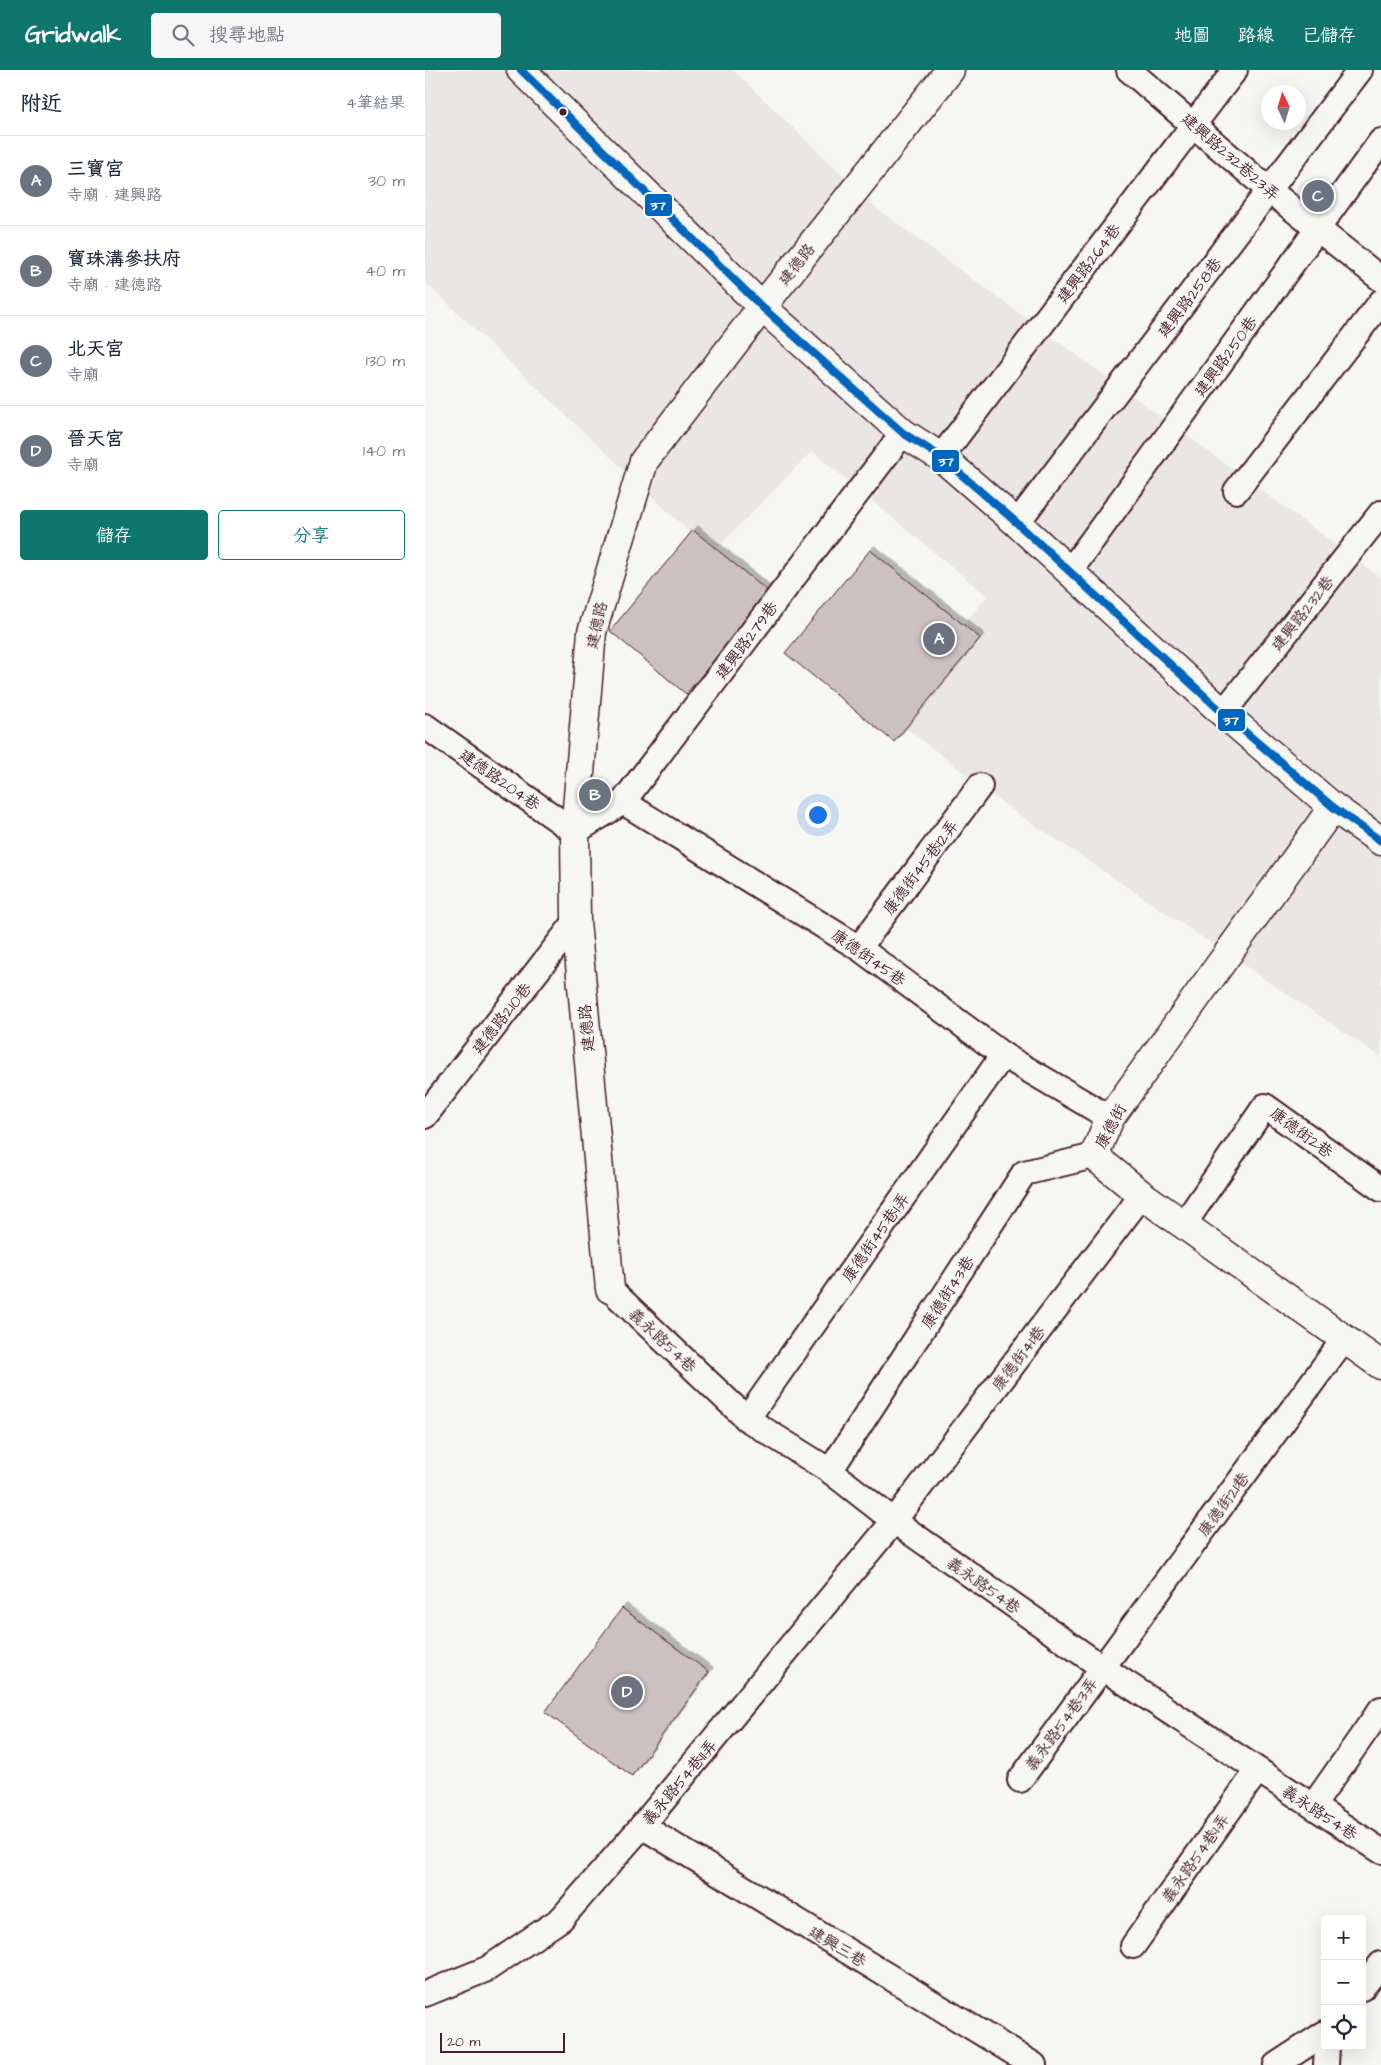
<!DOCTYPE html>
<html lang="zh-TW">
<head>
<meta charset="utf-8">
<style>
	body { margin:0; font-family:"Architects Daughter","LXGW WenKai TC",sans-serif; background:#f6f6f7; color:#1f2937 }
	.controls { position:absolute; right:15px; bottom:15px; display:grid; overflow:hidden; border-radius:5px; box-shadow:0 5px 20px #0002 }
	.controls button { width:45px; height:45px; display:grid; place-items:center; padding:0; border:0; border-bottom:1px solid #e0e1e3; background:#fff; color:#1f2937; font:25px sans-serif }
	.compass { position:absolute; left:836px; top:15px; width:45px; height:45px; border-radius:50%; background:#fff; box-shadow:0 5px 20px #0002; rotate:356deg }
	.scale { position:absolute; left:15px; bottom:12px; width:125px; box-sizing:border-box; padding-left:5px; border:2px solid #4a1f2b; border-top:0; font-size:14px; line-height:18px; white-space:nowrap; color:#4a1f2b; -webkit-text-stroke:4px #f6f6f2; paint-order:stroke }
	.you { position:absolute; left:392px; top:744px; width:18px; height:18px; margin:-12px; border:4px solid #fff; border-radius:50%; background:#1a73e8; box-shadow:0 0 0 8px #1a73e833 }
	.badge { display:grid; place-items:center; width:32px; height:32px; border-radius:50%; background:#0f766e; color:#fff; font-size:16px; font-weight:700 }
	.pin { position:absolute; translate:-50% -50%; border:2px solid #fff; box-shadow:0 1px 5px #0006 }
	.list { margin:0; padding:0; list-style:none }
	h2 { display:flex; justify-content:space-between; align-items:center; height:65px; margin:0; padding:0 20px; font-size:21px }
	h2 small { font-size:16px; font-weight:400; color:#747a83 }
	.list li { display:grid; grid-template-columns:32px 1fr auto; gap:15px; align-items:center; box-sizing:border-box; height:90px; padding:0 20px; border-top:1px solid #e0e1e3 }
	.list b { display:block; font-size:19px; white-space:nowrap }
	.list p { margin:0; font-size:16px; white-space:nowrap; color:#747a83 }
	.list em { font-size:16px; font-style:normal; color:#747a83 }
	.actions { display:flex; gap:10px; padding:15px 20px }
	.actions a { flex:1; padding:11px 0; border:1px solid #0f766e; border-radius:5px; text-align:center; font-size:18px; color:#0f766e }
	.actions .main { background:#0f766e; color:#fff }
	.icon { flex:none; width:28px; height:28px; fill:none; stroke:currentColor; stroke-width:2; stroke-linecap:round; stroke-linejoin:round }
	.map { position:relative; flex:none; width:956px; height:1995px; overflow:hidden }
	header { display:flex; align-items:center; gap:30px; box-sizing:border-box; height:70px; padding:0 25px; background:#0f766e; color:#fff }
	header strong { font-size:24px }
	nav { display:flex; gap:28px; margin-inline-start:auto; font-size:18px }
	.search { width:350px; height:45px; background:#f6f6f7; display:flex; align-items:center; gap:12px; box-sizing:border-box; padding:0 18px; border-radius:5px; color:#747a83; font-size:19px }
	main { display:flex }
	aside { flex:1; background:#fff }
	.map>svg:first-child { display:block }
	.built { fill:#e9e6e3 }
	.building { fill:#ccc1c0; stroke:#4a1f2b; filter:url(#shadow) }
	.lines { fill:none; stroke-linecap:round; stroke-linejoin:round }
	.lane-casing { stroke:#4a1f2b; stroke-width:28 }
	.street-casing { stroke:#4a1f2b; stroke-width:31 }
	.lane { stroke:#f6f6f2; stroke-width:24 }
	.street { stroke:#f6f6f2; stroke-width:28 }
	.bus-1-casing { stroke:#f6f6f2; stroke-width:11 }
	.bus-1 { stroke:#0065bd; stroke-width:8 }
	.bus-dot { fill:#4a1f2b; stroke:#f6f6f2; stroke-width:2 }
	.labels { text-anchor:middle; stroke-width:4; stroke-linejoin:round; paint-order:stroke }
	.street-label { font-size:16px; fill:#4a1f2b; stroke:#f6f6f2 }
	.line-badge { stroke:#f6f6f2; stroke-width:2 }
	.badge-label { font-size:14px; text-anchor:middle; font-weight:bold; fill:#fff }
</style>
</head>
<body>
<header>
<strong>Gridwalk</strong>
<div class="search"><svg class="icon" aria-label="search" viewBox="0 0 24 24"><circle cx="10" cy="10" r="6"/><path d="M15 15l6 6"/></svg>搜尋地點</div>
<nav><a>地圖</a><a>路線</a><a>已儲存</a></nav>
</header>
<main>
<aside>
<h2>附近<small>4筆結果</small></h2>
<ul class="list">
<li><span class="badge" style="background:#6b7280">A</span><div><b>三寶宮</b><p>寺廟 · 建興路</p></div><em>30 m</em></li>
<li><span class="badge" style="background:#6b7280">B</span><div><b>寶珠溝參扶府</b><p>寺廟 · 建德路</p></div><em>40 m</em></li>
<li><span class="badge" style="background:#6b7280">C</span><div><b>北天宮</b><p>寺廟</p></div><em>130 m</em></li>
<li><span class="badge" style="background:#6b7280">D</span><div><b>晉天宮</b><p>寺廟</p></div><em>140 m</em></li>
</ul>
<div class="actions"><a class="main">儲存</a><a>分享</a></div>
</aside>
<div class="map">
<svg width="956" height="1995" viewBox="0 0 956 1995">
	<defs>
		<filter id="shadow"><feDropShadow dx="4.5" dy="-4.5" stdDeviation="0" flood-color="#0004"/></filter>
	</defs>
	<rect width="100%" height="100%" fill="#f6f6f2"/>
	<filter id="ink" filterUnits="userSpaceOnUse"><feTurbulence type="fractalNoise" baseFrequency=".02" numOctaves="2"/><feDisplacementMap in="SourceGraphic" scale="10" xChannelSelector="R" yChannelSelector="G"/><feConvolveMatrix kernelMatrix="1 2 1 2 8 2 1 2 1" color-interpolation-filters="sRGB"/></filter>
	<g filter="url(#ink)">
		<path class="built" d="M 0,0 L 308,0 L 452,139 L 956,508 L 956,987 L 583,737 L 467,647 L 562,526 L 387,381 L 287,483 L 0,212 Z"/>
		<g class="building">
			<path d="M 268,460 L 345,523 L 261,624 L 185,561 Z"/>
			<path d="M 445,480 L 555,568 L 469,672 L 360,583 Z"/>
			<path d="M 197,1538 L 284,1602 L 207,1706 L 120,1642 Z"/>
		</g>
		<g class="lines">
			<defs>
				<g id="lane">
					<path d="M 704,0 L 845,121 L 956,209"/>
					<path d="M 516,387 L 810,0"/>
					<path d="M 811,421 L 956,232"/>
					<path d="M 592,453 L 935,0"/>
					<path d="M 645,501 L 956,71"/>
					<path d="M 798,643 L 956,443"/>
					<path d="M 0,656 L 150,762 L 198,732 L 478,363"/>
					<path d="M 198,732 L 434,878 L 578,985 L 685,1048"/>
					<path d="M 434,878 L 555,716"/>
					<path d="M 0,1046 L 151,851"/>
					<path d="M 759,1154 L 840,1036 L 956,1119"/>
					<path d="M 185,1219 L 322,1349 L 405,1401 L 469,1451 L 678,1598 L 956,1781"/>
					<path d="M 322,1349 L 578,985"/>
					<path d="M 405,1401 L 599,1103 L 669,1086"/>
					<path d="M 595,1710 L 919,1269"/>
					<path d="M 888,1736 L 956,1639"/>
					<path d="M 217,1756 L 609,1995"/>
					<path d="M 708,1876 L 832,1701"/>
					<path d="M 937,1918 L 956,1894"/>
					<path d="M 0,1924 L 62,1899 L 136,1849 L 217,1756 L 469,1451 L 717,1125"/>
					<path d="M 851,1995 L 900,1963"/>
					<path d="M 901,1995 L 902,1976"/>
				</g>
				<g id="street">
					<path d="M 96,0 L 337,237 L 478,363 L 516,387 L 592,453 L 798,643 L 908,737 L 956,771"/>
					<path d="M 908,737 L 685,1048 L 669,1086 L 717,1125 L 956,1295"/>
					<path d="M 185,1219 L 151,851 L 150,762 L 167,562 L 219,391 L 337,237 L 525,0"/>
				</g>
			</defs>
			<use href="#lane" class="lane-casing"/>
			<use href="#street" class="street-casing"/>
			<use href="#lane" class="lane"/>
			<use href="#street" class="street"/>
			<defs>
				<path id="bus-1" d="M 96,0 L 337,237 L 478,363 L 516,387 L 592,453 L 798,643 L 908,737 L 956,771"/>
			</defs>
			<use href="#bus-1" class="bus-1-casing"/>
			<use href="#bus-1" class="bus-1"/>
		</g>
	</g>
	<circle class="bus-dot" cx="138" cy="42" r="4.5"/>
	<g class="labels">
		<g class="street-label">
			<text transform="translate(806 86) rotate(41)" y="6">建興路232巷23弄</text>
			<text transform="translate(663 193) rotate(-53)" y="6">建興路264巷</text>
			<text transform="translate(371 194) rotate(-52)" y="6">建德路</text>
			<text transform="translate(764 227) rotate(-53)" y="6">建興路258巷</text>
			<text transform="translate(800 286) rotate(-54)" y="6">建興路250巷</text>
			<text transform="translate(877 543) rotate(-52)" y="6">建興路232巷</text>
			<text transform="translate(171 555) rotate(-78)" y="6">建德路</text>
			<text transform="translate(321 570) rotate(-53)" y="6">建興路279巷</text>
			<text transform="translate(75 709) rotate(35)" y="6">建德路204巷</text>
			<text transform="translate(495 797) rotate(-53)" y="6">康德街45巷12弄</text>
			<text transform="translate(444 887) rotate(35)" y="6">康德街45巷</text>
			<text transform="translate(76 948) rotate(-52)" y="6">建德路210巷</text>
			<text transform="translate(161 958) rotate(-95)" y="6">建德路</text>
			<text transform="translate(685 1056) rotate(-62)" y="6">康德街</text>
			<text transform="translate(877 1062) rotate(36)" y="6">康德街2巷</text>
			<text transform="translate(450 1167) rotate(-55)" y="6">康德街45巷1弄</text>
			<text transform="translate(522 1222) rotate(-57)" y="6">康德街43巷</text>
			<text transform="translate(238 1270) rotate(43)" y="6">義永路54巷</text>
			<text transform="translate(593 1288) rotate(-53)" y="6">康德街41巷</text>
			<text transform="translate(798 1434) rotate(-54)" y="6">康德街21巷</text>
			<text transform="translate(559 1515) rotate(35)" y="6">義永路54巷</text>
			<text transform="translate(636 1654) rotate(-54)" y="6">義永路54巷3弄</text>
			<text transform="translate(254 1712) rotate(-50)" y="6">義永路54巷11弄</text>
			<text transform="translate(895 1742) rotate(33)" y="6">義永路54巷</text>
			<text transform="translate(770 1788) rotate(-55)" y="6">義永路54巷1弄</text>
			<text transform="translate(413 1876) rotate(31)" y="6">建興三巷</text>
		</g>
	</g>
	<g class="line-badge">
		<rect x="219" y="123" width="29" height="24" rx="5" fill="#0065bd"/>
		<rect x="506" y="379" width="29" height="24" rx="5" fill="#0065bd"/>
		<rect x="792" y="638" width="29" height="24" rx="5" fill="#0065bd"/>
	</g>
	<g class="badge-label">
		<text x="233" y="140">37</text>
		<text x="521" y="396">37</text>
		<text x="806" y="655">37</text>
	</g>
</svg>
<div class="controls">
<button>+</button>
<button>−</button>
<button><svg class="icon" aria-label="locate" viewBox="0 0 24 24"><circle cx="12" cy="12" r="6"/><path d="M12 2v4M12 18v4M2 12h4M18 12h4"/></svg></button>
</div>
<svg class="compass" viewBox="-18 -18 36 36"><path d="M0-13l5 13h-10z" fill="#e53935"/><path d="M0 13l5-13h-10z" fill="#747a83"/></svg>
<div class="scale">20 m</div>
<div class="you"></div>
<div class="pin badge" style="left:514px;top:569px;background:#6b7280">A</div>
<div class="pin badge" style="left:170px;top:725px;background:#6b7280">B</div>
<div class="pin badge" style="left:893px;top:126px;background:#6b7280">C</div>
<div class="pin badge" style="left:202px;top:1622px;background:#6b7280">D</div>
</div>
</main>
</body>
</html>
